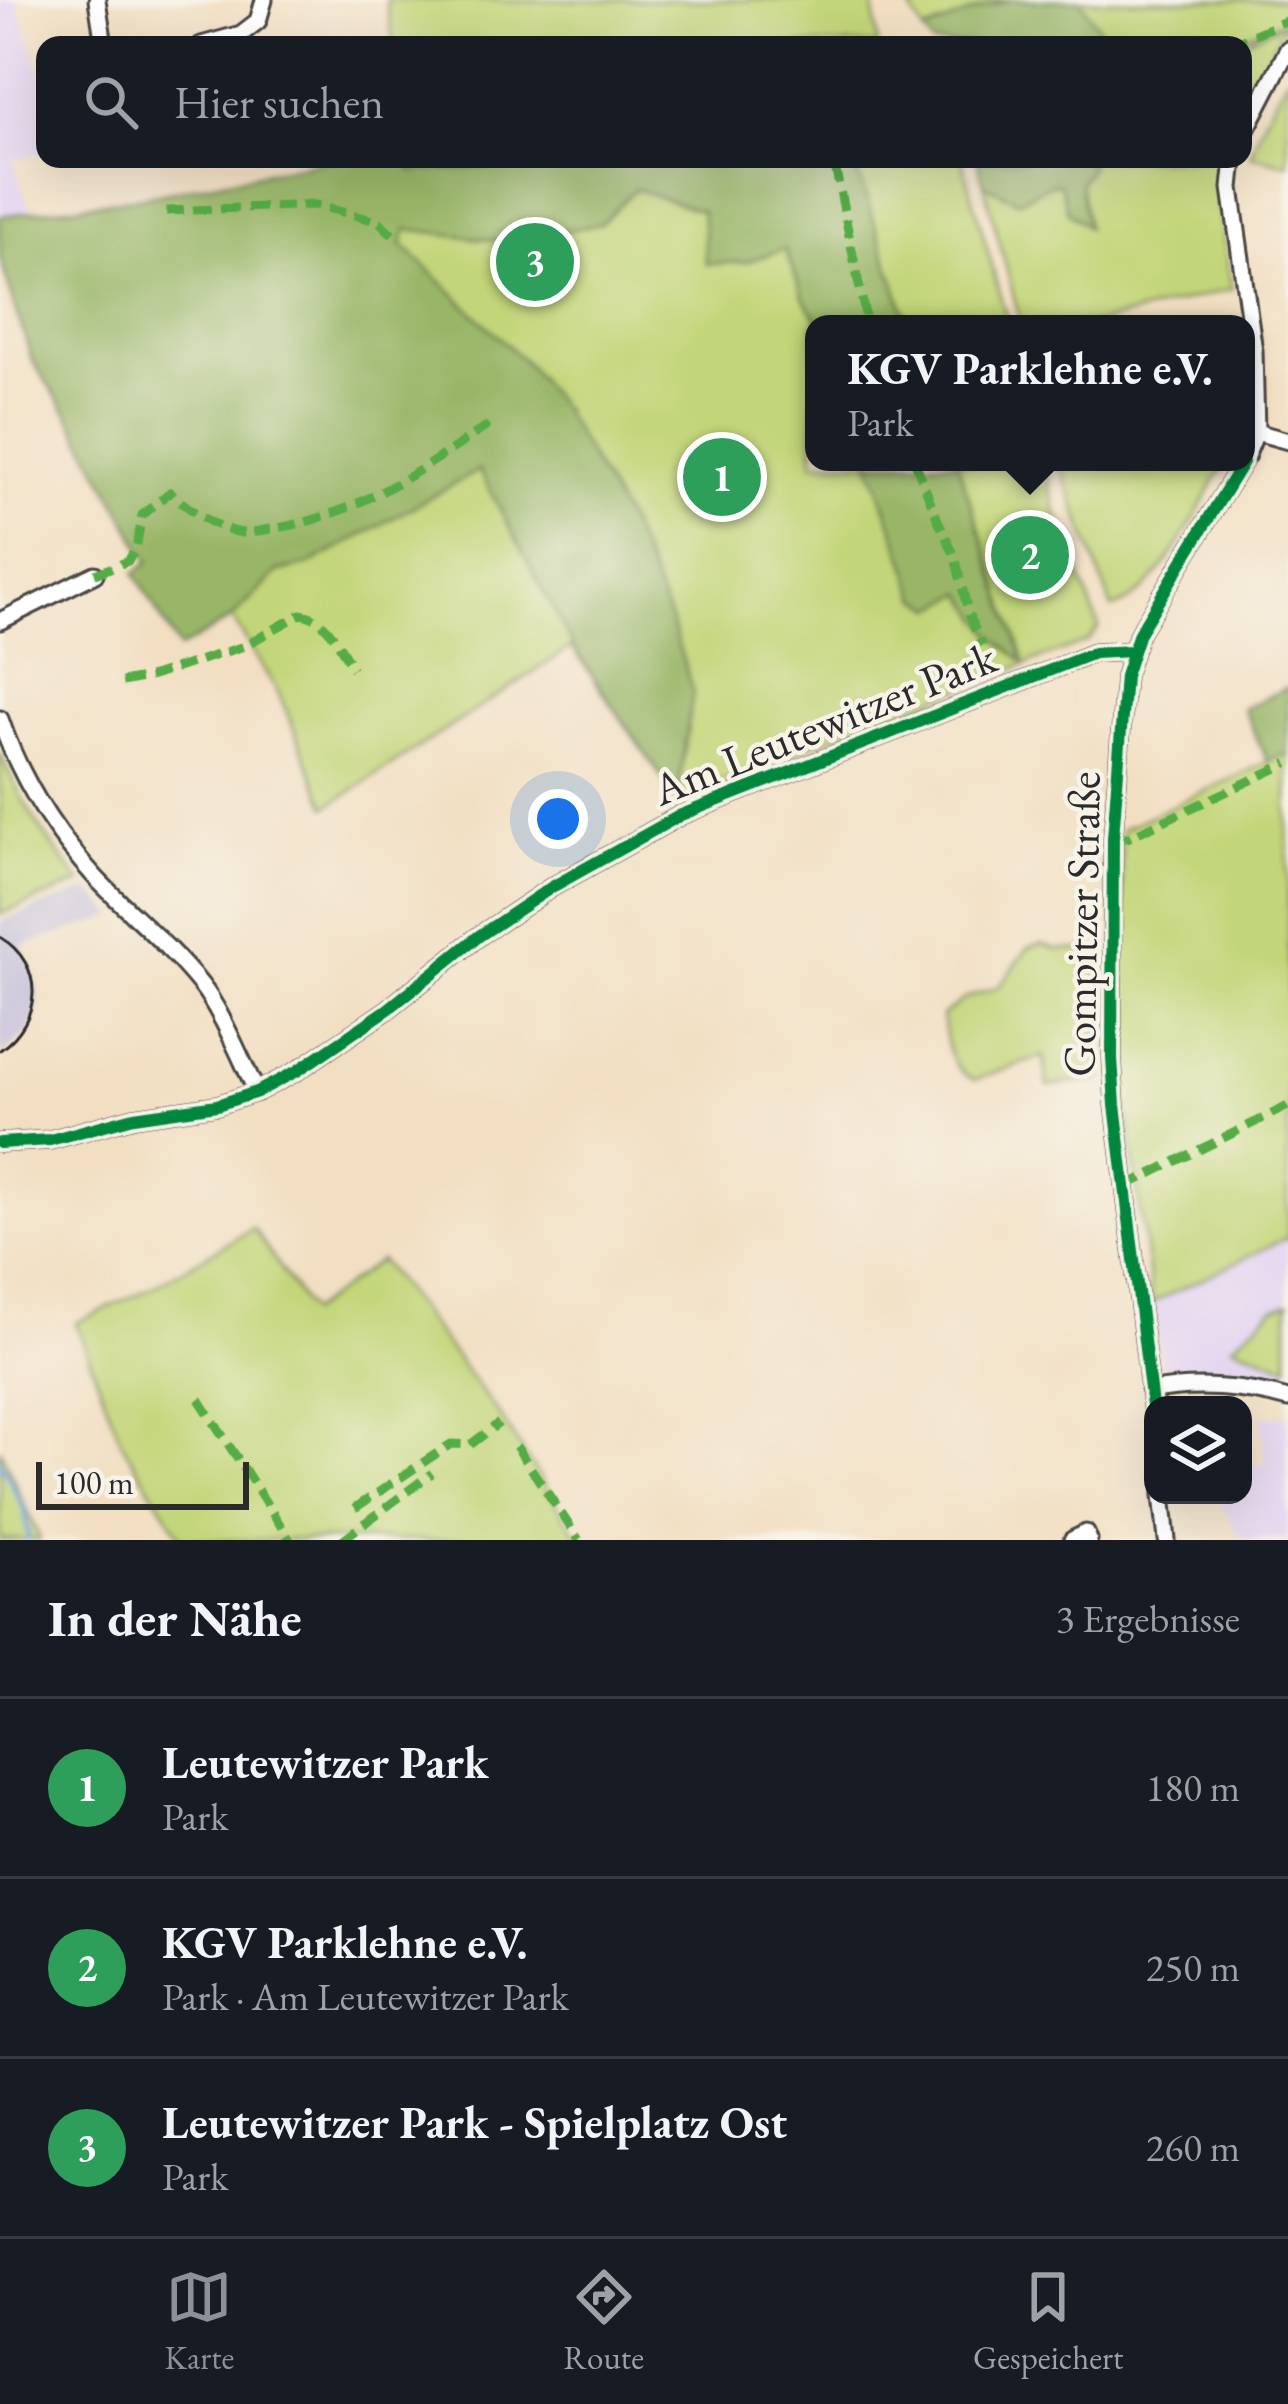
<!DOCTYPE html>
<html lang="de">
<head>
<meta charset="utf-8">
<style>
	body { margin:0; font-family:"EB Garamond",serif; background:#20242c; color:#f1f3f6 }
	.controls { position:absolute; right:36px; bottom:36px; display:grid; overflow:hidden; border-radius:24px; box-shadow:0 12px 48px #0002 }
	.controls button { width:108px; height:108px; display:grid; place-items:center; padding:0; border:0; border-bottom:3px solid #363941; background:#171b24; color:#f1f3f6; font:60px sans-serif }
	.scale { position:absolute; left:36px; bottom:30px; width:213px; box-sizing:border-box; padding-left:12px; border:6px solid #2b2b2b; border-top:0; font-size:33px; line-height:42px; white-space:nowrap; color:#2b2b2b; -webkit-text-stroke:9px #f7f3e8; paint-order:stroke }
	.you { position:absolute; left:558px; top:819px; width:42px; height:42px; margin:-30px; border:9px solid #fff; border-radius:50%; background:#1a73e8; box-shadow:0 0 0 18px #1a73e833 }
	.badge { display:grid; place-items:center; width:78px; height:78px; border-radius:50%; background:#8c9099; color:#fff; font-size:39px; font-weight:700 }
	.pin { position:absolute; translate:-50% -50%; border:6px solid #fff; box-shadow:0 3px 12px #0006 }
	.popup { position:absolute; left:805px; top:315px; width:450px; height:156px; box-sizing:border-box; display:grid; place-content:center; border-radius:24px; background:#171b24; filter:drop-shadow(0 3px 9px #0005); font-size:39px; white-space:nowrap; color:#9ea1a6 }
	.popup b { font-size:45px; color:#f1f3f6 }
	.popup::after { content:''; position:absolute; left:50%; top:100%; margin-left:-24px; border:24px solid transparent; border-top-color:#171b24 }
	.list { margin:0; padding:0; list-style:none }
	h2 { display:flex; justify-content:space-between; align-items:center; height:156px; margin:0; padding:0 48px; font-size:51px }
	h2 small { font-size:39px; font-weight:400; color:#9ea1a6 }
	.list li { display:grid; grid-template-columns:78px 1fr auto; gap:36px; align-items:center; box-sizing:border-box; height:180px; padding:0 48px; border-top:3px solid #363941 }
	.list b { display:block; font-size:45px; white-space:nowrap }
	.list p { margin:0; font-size:39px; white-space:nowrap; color:#9ea1a6 }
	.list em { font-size:39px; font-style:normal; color:#9ea1a6 }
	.icon { flex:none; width:66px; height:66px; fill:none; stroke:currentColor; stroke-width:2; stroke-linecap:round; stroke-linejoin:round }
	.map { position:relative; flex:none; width:1288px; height:1540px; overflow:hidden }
	.search { position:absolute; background:#171b24; box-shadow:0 12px 48px #0002; left:36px; right:36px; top:36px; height:132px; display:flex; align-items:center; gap:30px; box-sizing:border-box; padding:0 42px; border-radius:24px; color:#9ea1a6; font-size:45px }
	.sheet { height:696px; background:#171b24 }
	nav { display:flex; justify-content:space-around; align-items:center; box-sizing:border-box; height:168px; border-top:3px solid #363941; background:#171b24; font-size:33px; color:#9ea1a6 }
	nav a { display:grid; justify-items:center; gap:6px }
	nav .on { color:#8c9099 }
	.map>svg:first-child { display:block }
	.built { fill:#e3d3f2 }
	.industrial { fill:#c6c0da }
	.green { fill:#c2d578; stroke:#768052; stroke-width:3 }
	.forest { fill:#99b668; stroke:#62704a; stroke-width:3 }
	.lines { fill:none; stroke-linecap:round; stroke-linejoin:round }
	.stream { stroke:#689cd4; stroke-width:4.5 }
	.street-casing { stroke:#494642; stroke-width:21 }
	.street { stroke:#fff; stroke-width:15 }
	.tram { stroke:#2b2b2b; stroke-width:3 }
	.quiet { stroke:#54ab44; stroke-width:9; stroke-dasharray:18 9; stroke-linecap:butt }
	.cycleway-casing { stroke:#f7f3e8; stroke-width:20 }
	.cycleway { stroke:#00873e; stroke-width:12 }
	.labels { text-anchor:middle; stroke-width:9; stroke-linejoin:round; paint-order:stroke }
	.street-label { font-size:45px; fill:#2b2b2b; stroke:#f7f3e8 }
</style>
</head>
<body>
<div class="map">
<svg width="1288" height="1540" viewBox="0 0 1288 1540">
	<rect width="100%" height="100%" fill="#f7f3e8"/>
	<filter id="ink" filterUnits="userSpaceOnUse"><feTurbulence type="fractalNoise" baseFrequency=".00833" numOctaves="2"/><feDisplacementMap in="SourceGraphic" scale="24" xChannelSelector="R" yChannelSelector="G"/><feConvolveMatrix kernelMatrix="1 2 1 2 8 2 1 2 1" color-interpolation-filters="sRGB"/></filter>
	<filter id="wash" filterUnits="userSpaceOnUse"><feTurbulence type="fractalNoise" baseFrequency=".004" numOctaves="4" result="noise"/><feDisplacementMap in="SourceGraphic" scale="48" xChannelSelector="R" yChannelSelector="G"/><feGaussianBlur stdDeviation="2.7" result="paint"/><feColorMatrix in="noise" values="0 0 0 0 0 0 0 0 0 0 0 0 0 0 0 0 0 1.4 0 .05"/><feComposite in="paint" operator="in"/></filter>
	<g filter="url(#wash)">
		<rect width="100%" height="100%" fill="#f2dfc2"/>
		<g class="built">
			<path d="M 0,0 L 16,0 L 43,78 L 45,78 L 45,152 L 13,161 L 31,212 L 0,216 Z"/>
			<path d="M 1287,1237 L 1288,1386 L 1176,1372 L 1161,1363 L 1152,1303 Z"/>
			<path d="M 1288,1416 L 1288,1540 L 1243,1540 L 1222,1508 L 1219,1495 L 1243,1495 L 1243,1466 L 1266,1463 L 1260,1417 Z"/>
		</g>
		<path class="industrial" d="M 88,890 L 116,916 L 22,946 L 31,965 L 38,993 L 37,1011 L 29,1032 L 0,1056 L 0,921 Z"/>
		<g class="green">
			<path d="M 386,0 L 873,0 L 878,45 L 394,45 Z"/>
			<path d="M 906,0 L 1010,0 L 982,8 L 924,32 Z"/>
			<path d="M 1080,0 L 1288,0 L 1288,18 L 1222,45 L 1111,45 Z"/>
			<path d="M 1285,23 L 1243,106 L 1243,45 L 1233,45 Z"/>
			<path d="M 1288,75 L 1288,164 L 1250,155 L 1264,119 Z"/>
			<path d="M 334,159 L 962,159 L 1008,324 L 814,324 L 814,462 L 1044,462 L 1057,515 L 1099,627 L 1088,641 L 849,730 L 677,800 L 572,647 L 327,807 L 279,694 L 232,618 L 278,572 L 308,565 L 479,469 L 382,264 L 32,360 L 0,258 L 0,216 L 144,197 Z"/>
			<path d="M 1084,159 L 1221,159 L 1218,207 L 1232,289 L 1096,324 L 1021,324 L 984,184 L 1018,201 L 1053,183 L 1061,184 L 1068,212 L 1086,225 L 1080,183 L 1090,166 Z"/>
			<path d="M 1059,462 L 1226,462 C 1199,505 1163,594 1112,608 Z"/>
			<path d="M 0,752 C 23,807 45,837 81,883 L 0,914 Z"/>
			<path d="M 1288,753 L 1288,1240 L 1286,1238 L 1152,1303 L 1123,1075 L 1122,829 Z"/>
			<path d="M 1041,944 L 1057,949 L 1098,950 L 1101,1080 L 1048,1086 L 1043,1056 L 975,1080 C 947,1068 946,1043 942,1016 L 965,998 L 999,987 L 1028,948 Z"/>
			<path d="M 253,1228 L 310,1312 L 380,1260 L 496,1410 L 580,1540 L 183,1540 L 122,1443 L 76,1323 L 153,1287 Z"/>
			<path d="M 1288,1303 L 1288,1366 L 1233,1345 L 1274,1308 Z"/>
			<path d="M 0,1448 L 40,1540 L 0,1540 Z"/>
		</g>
		<g class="forest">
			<path d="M 1010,0 L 1080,0 L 1111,45 L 933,45 L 924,32 L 982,8 Z"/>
			<path d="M 334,159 L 408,159 L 412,171 L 687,159 L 853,159 L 909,324 L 820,324 L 804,299 L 785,249 L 745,262 L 706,264 L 702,211 L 635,189 L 600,224 L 552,233 L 529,228 L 498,241 L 407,229 L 402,244 L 525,362 L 560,406 L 631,528 L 671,622 L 693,692 L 677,800 L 573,646 L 479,470 L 308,565 L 278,572 L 232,618 L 179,649 L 135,573 L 149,562 L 71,419 L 32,360 L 0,258 L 0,216 L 144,197 Z"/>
			<path d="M 977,159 L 1084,159 L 1091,166 L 1080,183 L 1087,227 L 1068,212 L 1060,184 L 1053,183 L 1018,201 L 984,184 Z"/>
			<path d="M 870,462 L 957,462 L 1025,663 L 994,637 L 964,593 L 935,608 L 918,597 Z"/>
			<path d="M 1288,687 L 1288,753 L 1268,762 L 1243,709 Z"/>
		</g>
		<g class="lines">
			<path class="stream" d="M 0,1460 L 24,1509 L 29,1540"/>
		</g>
	</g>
	<g filter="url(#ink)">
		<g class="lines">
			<defs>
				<g id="street">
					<path d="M 97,0 L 104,45"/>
					<path d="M 201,45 L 241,34 L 258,21 L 264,0"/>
					<path d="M 1243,136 L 1288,49"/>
					<path d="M 1234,159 L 1231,188 L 1254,351 L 1256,432 L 1246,457"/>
					<path d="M 1256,432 L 1288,441"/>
					<path d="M 0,621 L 95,574"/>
					<path d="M 0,719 C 20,778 54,832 96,878 C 130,914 169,945 201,985 C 221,1010 242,1062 257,1092"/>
					<path d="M 0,1143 L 50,1140 L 134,1117 L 217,1105 L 257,1092 L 297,1071 L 387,1010 L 479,936 L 552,887 L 681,815 L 1094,653 L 1132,651"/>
					<path d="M 1150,1392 C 1194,1383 1245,1387 1288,1399"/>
					<path d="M 1153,1414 L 1115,1105 L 1112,1058 L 1113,838 L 1125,676 L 1139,633 L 1243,462"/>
					<path d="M 1162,1495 L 1167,1540"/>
					<path d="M 1072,1540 L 1086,1533 L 1089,1540"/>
				</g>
			</defs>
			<use href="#street" class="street-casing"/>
			<use href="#street" class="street"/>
			<path class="tram" d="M 0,937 C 46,965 42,1021 0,1050"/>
			<g class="quiet">
				<path d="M 1229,45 L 1288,20"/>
				<path d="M 835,166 L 867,324"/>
				<path d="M 166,211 L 316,205 L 380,222 L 395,237"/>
				<path d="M 915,462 L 937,518 L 955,556 L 968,612 L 982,646"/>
				<path d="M 95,574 L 128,561 L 136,549 L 142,515 L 170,492 C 187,508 218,531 243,533 C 251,533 262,530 271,529 C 355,517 421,470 490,424"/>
				<path d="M 122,682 L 153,676 L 244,646 L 301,614 C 328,617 340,648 353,669"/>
				<path d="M 1113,838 L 1127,838 L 1288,763"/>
				<path d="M 1126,1186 L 1288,1106"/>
				<path d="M 199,1399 L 290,1540"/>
				<path d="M 516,1446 L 579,1540"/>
				<path d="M 355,1508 L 451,1444 L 470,1445 L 499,1423"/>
				<path d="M 342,1540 L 432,1473"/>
			</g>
			<defs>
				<g id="cycleway">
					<path d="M 0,1143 L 50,1140 L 134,1117 L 217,1105 L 257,1092 L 297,1071 L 387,1010 L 479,936 L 552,887 L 681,815 L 1094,653 L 1132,651"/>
					<path d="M 1153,1414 L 1115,1105 L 1112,1058 L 1113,838 L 1125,676 L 1139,633 L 1243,462"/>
				</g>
			</defs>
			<use href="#cycleway" class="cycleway-casing"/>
			<use href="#cycleway" class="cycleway"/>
		</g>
	</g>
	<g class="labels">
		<g class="street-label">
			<text transform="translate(824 723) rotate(-22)" y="16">Am Leutewitzer Park</text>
			<text transform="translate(1081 924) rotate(-89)" y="16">Gompitzer Straße</text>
		</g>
	</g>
</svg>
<div class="controls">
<button><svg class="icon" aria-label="layers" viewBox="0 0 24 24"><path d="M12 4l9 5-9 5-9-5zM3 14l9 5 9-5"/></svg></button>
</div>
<div class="scale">100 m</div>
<div class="you"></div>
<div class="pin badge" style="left:722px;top:477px;background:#2e9e5b">1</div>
<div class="pin badge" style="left:1030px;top:555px;background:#2e9e5b">2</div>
<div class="popup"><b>KGV Parklehne e.V.</b>Park</div>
<div class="pin badge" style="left:535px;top:262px;background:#2e9e5b">3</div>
<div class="search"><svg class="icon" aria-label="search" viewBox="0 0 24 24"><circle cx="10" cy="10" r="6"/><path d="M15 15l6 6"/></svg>Hier suchen</div>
</div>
<section class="sheet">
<h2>In der Nähe<small>3 Ergebnisse</small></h2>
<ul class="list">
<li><span class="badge" style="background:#2e9e5b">1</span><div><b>Leutewitzer Park</b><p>Park</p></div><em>180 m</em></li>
<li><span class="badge" style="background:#2e9e5b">2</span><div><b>KGV Parklehne e.V.</b><p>Park · Am Leutewitzer Park</p></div><em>250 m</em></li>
<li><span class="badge" style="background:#2e9e5b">3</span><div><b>Leutewitzer Park - Spielplatz Ost</b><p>Park</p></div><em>260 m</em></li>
</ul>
</section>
<nav>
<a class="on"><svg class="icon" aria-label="map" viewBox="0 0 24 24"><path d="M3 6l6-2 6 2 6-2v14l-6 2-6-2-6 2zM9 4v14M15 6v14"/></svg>Karte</a>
<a><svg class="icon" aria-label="directions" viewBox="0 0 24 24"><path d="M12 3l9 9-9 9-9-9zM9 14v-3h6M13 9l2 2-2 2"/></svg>Route</a>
<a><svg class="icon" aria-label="saved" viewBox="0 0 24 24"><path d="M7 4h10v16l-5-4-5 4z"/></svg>Gespeichert</a>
</nav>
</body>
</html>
